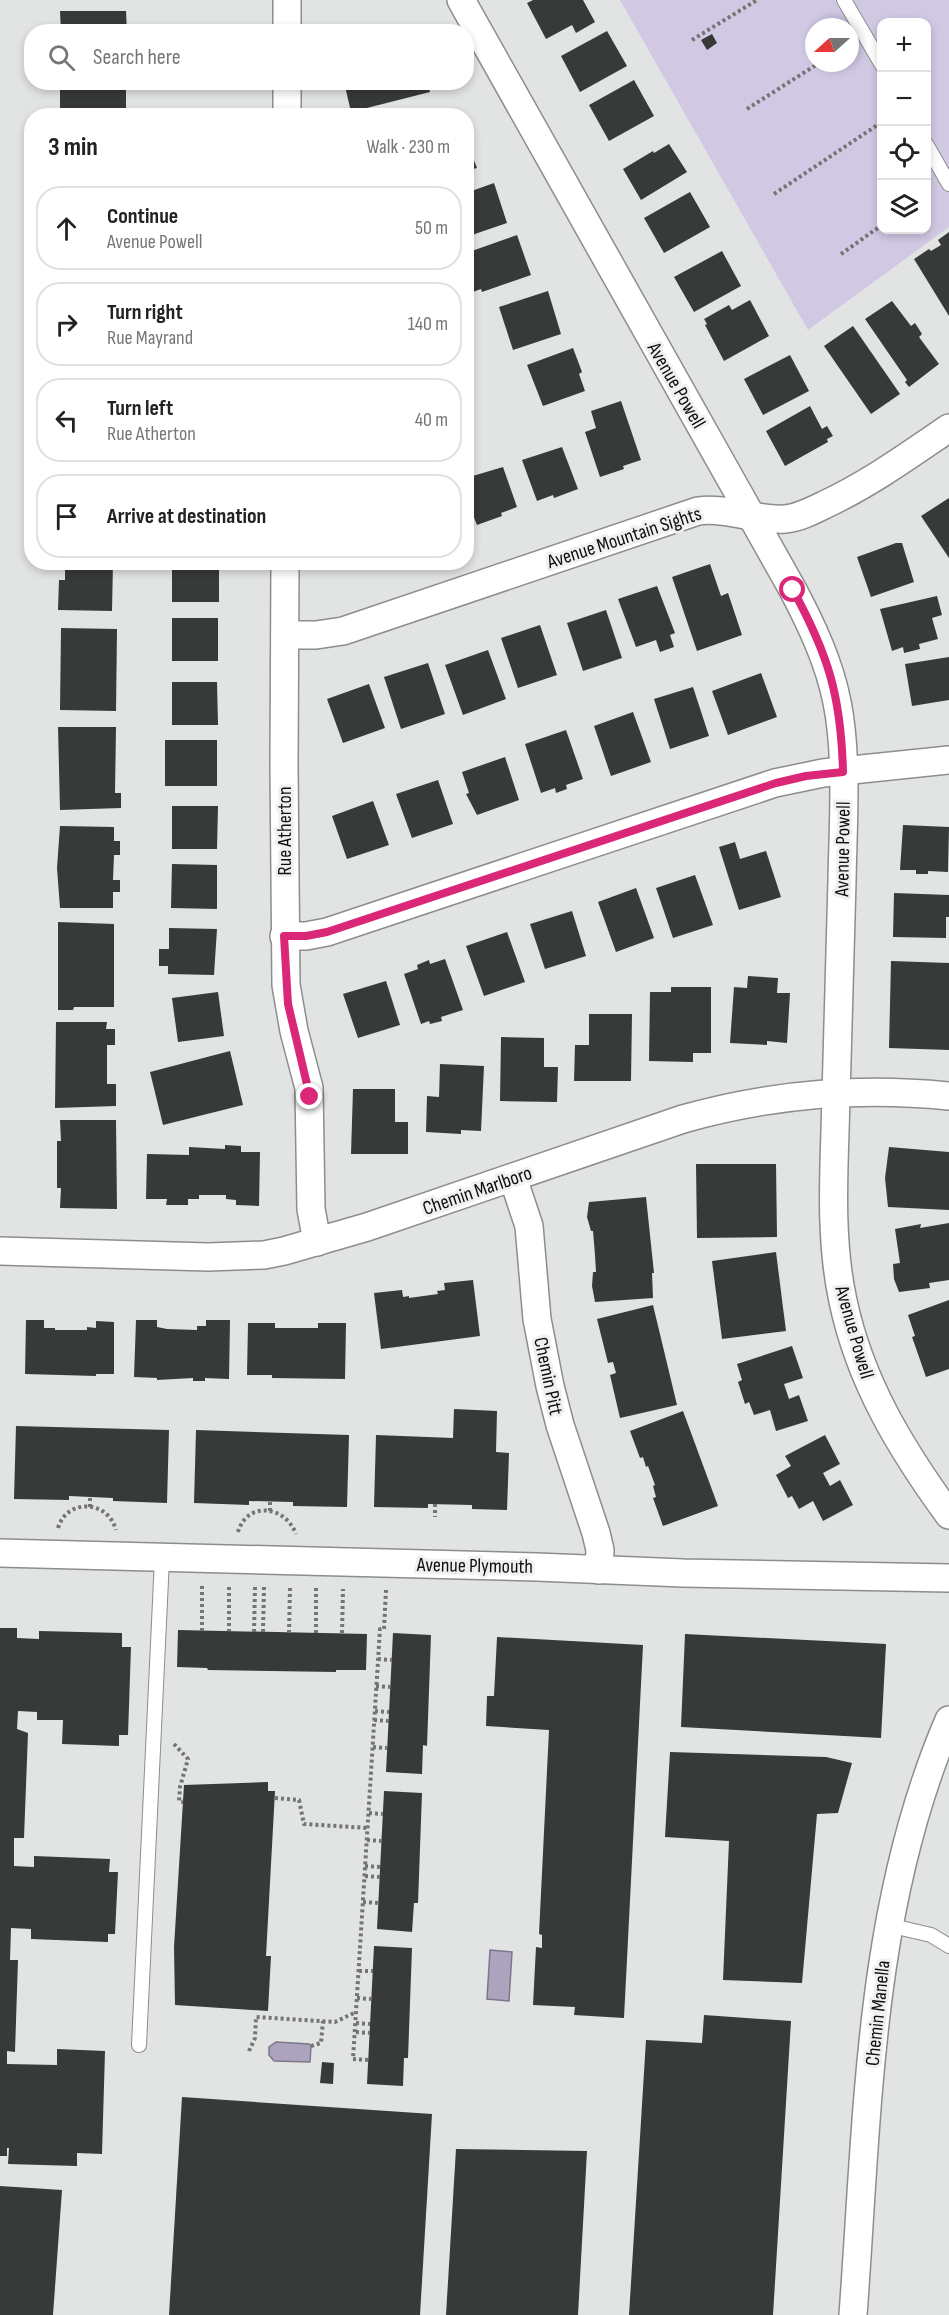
<!DOCTYPE html>
<html lang="en">
<head>
<meta charset="utf-8">
<style>
	body { margin:0; font-family:"Sofia Sans Condensed",sans-serif; background:#f6f6f6; color:#222 }
	.controls { position:absolute; right:18px; top:18px; display:grid; overflow:hidden; border-radius:12px; box-shadow:0 3px 9px #0003 }
	.controls button { width:54px; height:54px; display:grid; place-items:center; padding:0; border:0; border-bottom:2px solid #e0e0e0; background:#fff; color:#222; font:30px sans-serif }
	.compass { position:absolute; left:805px; top:18px; width:54px; height:54px; border-radius:50%; background:#fff; box-shadow:0 3px 9px #0003; rotate:249deg }
	.stop { position:absolute; width:18px; height:18px; margin:-14px; border:4px solid #db2777; border-radius:50%; background:#fff }
	.stop.end { background:#db2777; border-color:#fff; box-shadow:0 2px 6px #0008 }
	.list { margin:0; padding:0; list-style:none }
	h2 { display:flex; justify-content:space-between; align-items:center; height:78px; margin:0; padding:0 24px; font-size:26px }
	h2 small { font-size:20px; font-weight:400; color:#767676 }
	.list li { display:grid; grid-template-columns:39px 1fr auto; gap:18px; align-items:center; box-sizing:border-box; height:84px; margin:0 12px 12px; padding:0 12px; border:2px solid #e0e0e0; border-radius:24px }
	.list b { display:block; font-size:22px; white-space:nowrap }
	.list p { margin:0; font-size:20px; white-space:nowrap; color:#767676 }
	.list em { font-size:20px; font-style:normal; color:#767676 }
	.icon { flex:none; width:33px; height:33px; fill:none; stroke:currentColor; stroke-width:2; stroke-linecap:round; stroke-linejoin:round }
	.map { position:relative; flex:none; width:949px; height:2315px; overflow:hidden }
	.search { position:absolute; background:#fff; box-shadow:0 3px 9px #0003; left:24px; top:24px; width:450px; height:66px; display:flex; align-items:center; gap:15px; box-sizing:border-box; padding:0 21px; border-radius:24px; color:#767676; font-size:22px }
	.panel { position:absolute; background:#fff; box-shadow:0 3px 9px #0003; left:24px; top:108px; width:450px; height:462px; border-radius:24px }
	.map>svg:first-child { display:block }
	.green { fill:#d1c8e4; fill-rule:evenodd }
	.water { fill:#aca3bf; stroke:#7c768a; stroke-width:1.5 }
	.building { fill:#373a38 }
	.lines { fill:none; stroke-linecap:round; stroke-linejoin:round }
	.service-casing { stroke:#8b8e8c; stroke-width:16 }
	.minor-casing { stroke:#8b8e8c; stroke-width:30 }
	.path { stroke:#737573; stroke-width:4; stroke-dasharray:3 3; stroke-linecap:butt }
	.service { stroke:#fff; stroke-width:14 }
	.minor { stroke:#fff; stroke-width:27 }
	.route { stroke:#db2777; stroke-width:8 }
	.labels { text-anchor:middle; stroke-width:6; stroke-linejoin:round; paint-order:stroke }
	.street-label { font-size:20px; fill:#0d0e0d; stroke:#eef1ef }
</style>
</head>
<body>
<div class="map">
<svg width="949" height="2315" viewBox="0 0 949 2315">
	<rect width="100%" height="100%" fill="#e1e4e2"/>
	<path class="green" d="M 620,0 L 949,0 L 949,227 L 808,330 ZM 882,22 L 926,22 L 926,230 L 882,230 ZM 814,27 L 850,27 L 850,63 L 814,63 Z"/>
	<g class="water">
		<path d="M 490,1950 L 512,1952 L 509,2001 L 487,1999 Z"/>
		<path d="M 276,2042 L 309,2044 L 311,2046 L 310,2062 L 274,2061 L 269,2055 L 269,2047 Z"/>
	</g>
	<g class="building">
		<path d="M 533,0 L 583,0 L 595,22 L 576,33 L 572,25 L 546,39 L 527,3 Z"/>
		<path d="M 60,11 L 126,11 L 127,32 L 61,32 Z"/>
		<path d="M 196,24 L 222,25 L 222,32 L 195,32 Z"/>
		<path d="M 607,31 L 627,66 L 580,92 L 561,56 Z"/>
		<path d="M 712,34 L 717,43 L 707,50 L 701,40 Z"/>
		<path d="M 634,80 L 654,116 L 609,141 L 589,105 Z"/>
		<rect x="60" y="82" width="66" height="34"/>
		<path d="M 175,82 L 220,82 L 220,86 L 175,84 Z"/>
		<path d="M 344,82 L 428,82 L 430,92 L 351,112 Z"/>
		<path d="M 466,140 L 477,168 L 466,171 Z"/>
		<path d="M 669,144 L 687,172 L 641,200 L 623,169 L 653,151 L 654,153 Z"/>
		<path d="M 494,183 L 507,223 L 466,237 L 466,193 Z"/>
		<path d="M 690,192 L 710,227 L 664,253 L 644,218 Z"/>
		<path d="M 949,232 L 949,316 L 914,259 L 929,249 L 931,251 L 941,245 L 938,240 Z"/>
		<path d="M 517,235 L 531,275 L 482,292 L 481,289 L 470,293 L 466,284 L 466,273 L 471,272 L 468,265 L 473,263 L 469,252 Z"/>
		<path d="M 722,251 L 741,286 L 694,312 L 674,277 Z"/>
		<path d="M 548,291 L 561,334 L 513,350 L 499,307 Z"/>
		<path d="M 750,300 L 769,336 L 724,361 L 705,325 L 707,324 L 704,319 L 729,305 L 732,310 Z"/>
		<path d="M 892,301 L 911,326 L 915,323 L 922,334 L 919,337 L 939,364 L 909,387 L 905,382 L 907,380 L 865,319 Z"/>
		<path d="M 853,326 L 900,394 L 871,414 L 824,346 Z"/>
		<path d="M 573,348 L 582,372 L 579,374 L 585,391 L 543,406 L 527,365 Z"/>
		<path d="M 790,355 L 809,391 L 763,415 L 744,379 Z"/>
		<path d="M 621,401 L 641,460 L 623,466 L 624,469 L 600,477 L 585,432 L 596,428 L 591,411 Z"/>
		<path d="M 810,406 L 822,429 L 827,426 L 833,436 L 827,439 L 828,442 L 785,466 L 766,431 Z"/>
		<path d="M 562,447 L 578,489 L 554,498 L 553,495 L 537,501 L 522,460 Z"/>
		<path d="M 503,467 L 517,507 L 501,513 L 502,516 L 477,525 L 466,498 L 466,478 Z"/>
		<path d="M 949,498 L 949,558 L 921,516 Z"/>
		<path d="M 896,543 L 902,543 L 914,582 L 871,597 L 857,557 Z"/>
		<path d="M 65,562 L 113,562 L 112,611 L 58,610 L 59,580 L 65,580 Z"/>
		<rect x="172" y="562" width="47" height="40"/>
		<path d="M 710,564 L 721,596 L 728,593 L 742,635 L 697,651 L 672,577 Z"/>
		<path d="M 657,586 L 675,633 L 670,635 L 674,647 L 660,652 L 656,640 L 636,647 L 618,599 Z"/>
		<path d="M 937,596 L 942,615 L 932,618 L 938,639 L 919,644 L 920,649 L 904,653 L 903,647 L 892,651 L 880,609 Z"/>
		<path d="M 606,610 L 622,658 L 583,671 L 567,623 Z"/>
		<rect x="172" y="618" width="46" height="43"/>
		<path d="M 540,625 L 557,675 L 518,688 L 501,638 Z"/>
		<path d="M 61,628 L 117,629 L 116,711 L 60,710 Z"/>
		<path d="M 488,650 L 506,699 L 463,715 L 445,665 Z"/>
		<path d="M 949,657 L 949,700 L 912,706 L 905,664 Z"/>
		<path d="M 428,663 L 445,714 L 401,729 L 384,677 Z"/>
		<path d="M 761,673 L 777,717 L 728,735 L 712,691 Z"/>
		<path d="M 172,682 L 217,682 L 218,725 L 172,725 Z"/>
		<path d="M 369,684 L 385,728 L 343,743 L 327,699 Z"/>
		<path d="M 693,687 L 709,736 L 670,749 L 654,699 Z"/>
		<path d="M 633,712 L 651,762 L 611,776 L 594,726 Z"/>
		<path d="M 58,727 L 116,727 L 115,793 L 121,793 L 121,808 L 60,810 Z"/>
		<path d="M 566,730 L 583,779 L 566,785 L 567,789 L 556,793 L 555,788 L 541,793 L 525,744 Z"/>
		<rect x="165" y="740" width="52" height="46"/>
		<path d="M 505,757 L 519,800 L 477,815 L 466,794 L 469,793 L 462,772 Z"/>
		<path d="M 438,780 L 453,824 L 412,838 L 396,794 Z"/>
		<path d="M 373,801 L 389,845 L 347,859 L 332,816 Z"/>
		<path d="M 172,806 L 218,806 L 217,849 L 172,849 Z"/>
		<path d="M 903,825 L 949,827 L 948,872 L 928,871 L 928,874 L 916,874 L 916,870 L 900,870 Z"/>
		<path d="M 60,826 L 114,827 L 114,841 L 120,841 L 120,855 L 114,855 L 113,880 L 120,880 L 120,892 L 113,892 L 113,908 L 60,908 L 57,868 Z"/>
		<path d="M 735,842 L 740,859 L 766,851 L 781,897 L 739,910 L 719,847 Z"/>
		<path d="M 172,864 L 217,865 L 217,909 L 171,908 Z"/>
		<path d="M 695,875 L 713,925 L 673,938 L 656,888 Z"/>
		<path d="M 636,888 L 654,938 L 616,952 L 598,902 Z"/>
		<path d="M 894,893 L 949,895 L 949,917 L 946,917 L 946,938 L 893,937 Z"/>
		<path d="M 572,911 L 586,956 L 545,969 L 530,924 Z"/>
		<path d="M 58,922 L 114,924 L 114,1007 L 74,1007 L 73,1010 L 58,1010 Z"/>
		<path d="M 169,928 L 217,929 L 214,975 L 168,974 L 168,966 L 159,966 L 159,949 L 169,949 Z"/>
		<path d="M 507,932 L 525,982 L 484,996 L 466,946 Z"/>
		<path d="M 445,959 L 463,1010 L 441,1017 L 442,1021 L 430,1024 L 429,1021 L 421,1024 L 404,974 L 418,969 L 417,965 L 429,960 L 430,964 Z"/>
		<path d="M 891,961 L 949,963 L 949,1050 L 889,1048 Z"/>
		<path d="M 748,976 L 778,978 L 777,993 L 790,993 L 787,1043 L 767,1041 L 767,1045 L 730,1043 L 734,987 L 747,988 Z"/>
		<path d="M 386,981 L 400,1025 L 358,1038 L 343,994 Z"/>
		<path d="M 671,987 L 711,987 L 711,1053 L 693,1053 L 693,1062 L 649,1061 L 650,992 L 671,992 Z"/>
		<path d="M 218,992 L 224,1036 L 178,1042 L 172,998 Z"/>
		<path d="M 589,1014 L 632,1014 L 631,1081 L 574,1081 L 575,1045 L 589,1045 Z"/>
		<path d="M 56,1022 L 107,1022 L 106,1029 L 115,1029 L 115,1045 L 107,1045 L 107,1084 L 116,1084 L 116,1106 L 55,1108 Z"/>
		<path d="M 501,1037 L 544,1038 L 544,1067 L 558,1067 L 557,1102 L 500,1101 Z"/>
		<path d="M 230,1051 L 243,1105 L 163,1125 L 150,1072 Z"/>
		<path d="M 440,1064 L 484,1066 L 481,1131 L 461,1130 L 461,1134 L 426,1132 L 427,1096 L 439,1097 Z"/>
		<path d="M 353,1089 L 395,1089 L 395,1122 L 408,1122 L 408,1154 L 351,1154 Z"/>
		<path d="M 60,1120 L 116,1120 L 117,1209 L 60,1208 L 61,1188 L 57,1188 L 57,1141 L 61,1141 Z"/>
		<path d="M 225,1145 L 241,1146 L 241,1152 L 260,1152 L 259,1206 L 236,1205 L 236,1200 L 226,1199 L 226,1195 L 199,1195 L 199,1199 L 188,1199 L 188,1205 L 166,1205 L 167,1199 L 146,1199 L 147,1154 L 189,1155 L 189,1147 L 225,1149 Z"/>
		<path d="M 889,1147 L 949,1152 L 949,1210 L 888,1207 L 885,1178 Z"/>
		<path d="M 696,1164 L 776,1164 L 777,1237 L 697,1238 Z"/>
		<path d="M 646,1197 L 654,1273 L 652,1273 L 653,1298 L 595,1302 L 592,1286 L 593,1272 L 596,1272 L 595,1255 L 593,1231 L 591,1231 L 587,1217 L 589,1202 Z"/>
		<path d="M 949,1223 L 949,1280 L 929,1283 L 930,1288 L 899,1292 L 894,1279 L 893,1264 L 900,1263 L 895,1229 L 921,1224 L 920,1228 Z"/>
		<path d="M 776,1252 L 786,1331 L 722,1339 L 712,1261 Z"/>
		<path d="M 473,1280 L 480,1336 L 381,1349 L 374,1293 L 402,1290 L 403,1297 L 409,1296 L 409,1298 L 438,1294 L 437,1291 L 445,1290 L 444,1283 Z"/>
		<path d="M 949,1300 L 949,1369 L 926,1377 L 912,1337 L 915,1336 L 908,1315 Z"/>
		<path d="M 653,1305 L 677,1405 L 620,1418 L 610,1375 L 616,1373 L 613,1362 L 608,1363 L 597,1319 Z"/>
		<path d="M 26,1320 L 44,1320 L 44,1328 L 55,1328 L 55,1330 L 87,1330 L 87,1327 L 96,1328 L 96,1321 L 114,1322 L 114,1374 L 96,1374 L 96,1376 L 25,1374 Z"/>
		<path d="M 136,1320 L 157,1320 L 157,1327 L 167,1329 L 197,1330 L 197,1326 L 206,1326 L 206,1320 L 230,1320 L 229,1379 L 205,1378 L 205,1381 L 193,1381 L 193,1378 L 157,1380 L 157,1378 L 134,1377 Z"/>
		<path d="M 248,1323 L 275,1323 L 275,1328 L 318,1328 L 318,1323 L 346,1323 L 345,1379 L 272,1378 L 272,1375 L 247,1375 Z"/>
		<path d="M 792,1346 L 803,1378 L 784,1384 L 789,1399 L 799,1395 L 808,1421 L 776,1431 L 770,1410 L 754,1415 L 749,1402 L 745,1404 L 738,1382 L 742,1380 L 737,1364 Z"/>
		<path d="M 454,1409 L 497,1411 L 496,1452 L 509,1453 L 507,1510 L 472,1509 L 472,1505 L 428,1504 L 428,1508 L 374,1507 L 376,1435 L 453,1438 Z"/>
		<path d="M 683,1411 L 718,1506 L 663,1526 L 653,1498 L 656,1497 L 653,1486 L 655,1485 L 648,1466 L 646,1467 L 643,1457 L 640,1458 L 630,1431 Z"/>
		<path d="M 16,1426 L 169,1430 L 167,1503 L 113,1501 L 113,1498 L 69,1496 L 69,1500 L 14,1499 Z"/>
		<path d="M 196,1430 L 349,1435 L 347,1507 L 293,1506 L 293,1502 L 249,1501 L 249,1505 L 194,1503 Z"/>
		<path d="M 825,1435 L 840,1464 L 823,1473 L 830,1486 L 840,1480 L 853,1505 L 823,1521 L 813,1501 L 799,1509 L 792,1496 L 788,1498 L 776,1475 L 791,1466 L 785,1456 Z"/>
		<path d="M 0,1628 L 17,1628 L 17,1638 L 39,1639 L 39,1631 L 122,1633 L 122,1647 L 131,1647 L 128,1735 L 119,1735 L 119,1746 L 62,1744 L 63,1720 L 37,1720 L 37,1712 L 18,1711 L 17,1729 L 28,1733 L 24,1838 L 14,1838 L 14,1866 L 34,1867 L 34,1856 L 110,1859 L 109,1872 L 118,1872 L 115,1934 L 108,1934 L 108,1942 L 31,1939 L 31,1929 L 11,1928 L 10,1960 L 18,1960 L 15,2052 L 7,2051 L 7,2064 L 57,2065 L 57,2049 L 105,2051 L 102,2154 L 77,2153 L 77,2166 L 8,2164 L 9,2148 L 7,2148 L 7,2156 L 0,2156 Z"/>
		<path d="M 178,1630 L 367,1634 L 366,1670 L 336,1670 L 336,1672 L 208,1670 L 207,1668 L 177,1667 Z"/>
		<path d="M 393,1633 L 431,1635 L 427,1746 L 423,1745 L 422,1774 L 386,1772 Z"/>
		<path d="M 685,1634 L 886,1644 L 881,1738 L 681,1727 Z"/>
		<path d="M 497,1637 L 643,1645 L 624,2018 L 574,2015 L 575,2007 L 533,2005 L 536,1947 L 542,1948 L 542,1935 L 539,1934 L 549,1730 L 486,1726 L 487,1696 L 494,1696 Z"/>
		<path d="M 670,1752 L 826,1757 L 852,1763 L 838,1813 L 817,1814 L 802,1983 L 723,1980 L 729,1841 L 665,1837 Z"/>
		<path d="M 268,1782 L 268,1791 L 275,1791 L 266,1956 L 271,1956 L 268,2011 L 175,2005 L 174,1947 L 184,1785 Z"/>
		<path d="M 384,1791 L 422,1793 L 418,1903 L 414,1903 L 412,1932 L 377,1929 Z"/>
		<path d="M 374,1946 L 412,1948 L 408,2058 L 404,2058 L 403,2086 L 367,2084 Z"/>
		<path d="M 704,2015 L 791,2021 L 773,2315 L 629,2315 L 646,2040 L 702,2043 Z"/>
		<path d="M 322,2062 L 334,2063 L 333,2084 L 320,2083 Z"/>
		<path d="M 182,2097 L 432,2114 L 420,2315 L 169,2315 Z"/>
		<path d="M 456,2149 L 587,2151 L 578,2315 L 446,2315 Z"/>
		<path d="M 0,2186 L 62,2190 L 53,2315 L 0,2315 Z"/>
	</g>
	<g class="lines">
		<defs>
			<g id="service">
				<path d="M 844,0 L 882,65"/>
				<path d="M 926,144 L 949,184"/>
				<path d="M 888,1925 L 931,1935 L 949,1946"/>
				<path d="M 139,2045 L 162,1559"/>
			</g>
			<g id="minor">
				<path d="M 287,0 L 287,32"/>
				<path d="M 461,0 L 793,590 C 812,626 829,662 837,702 C 848,757 843,824 842,881 C 839,964 837,1048 835,1132 C 833,1187 831,1246 843,1301 C 860,1382 901,1449 949,1515"/>
				<path d="M 287,116 L 287,82"/>
				<path d="M 285,562 L 284,765 L 286,985 L 294,1031 L 309,1088 L 311,1209 L 317,1242"/>
				<path d="M 285,635 L 316,635 L 343,631 L 698,511 C 727,507 756,521 785,519 C 798,518 812,511 824,505 C 869,484 908,456 949,428"/>
				<path d="M 284,936 L 306,936 L 327,932 L 775,783 L 823,773 L 949,760"/>
				<path d="M 513,1178 L 529,1226 L 537,1319 L 550,1386 L 560,1425 L 596,1533 L 600,1550 L 599,1570"/>
				<path d="M 0,1251 L 208,1257 L 264,1255 L 284,1251 L 367,1227 L 683,1119 C 771,1094 858,1087 949,1096"/>
				<path d="M 0,1553 L 537,1567 L 683,1573 L 949,1578"/>
				<path d="M 853,2315 C 868,2114 868,1908 949,1720"/>
			</g>
		</defs>
		<use href="#service" class="service-casing"/>
		<use href="#minor" class="minor-casing"/>
		<g class="path">
			<path d="M 692,40 L 757,0"/>
			<path d="M 747,109 L 819,63"/>
			<path d="M 774,194 L 882,122"/>
			<path d="M 841,254 L 882,225"/>
			<path d="M 435,1504 L 435,1517"/>
			<path d="M 90,1507 L 90,1497"/>
			<path d="M 270,1511 L 270,1501"/>
			<path d="M 58,1528 C 67,1498 108,1500 116,1530"/>
			<path d="M 238,1532 C 247,1501 285,1505 296,1534"/>
			<path d="M 229,1587 L 229,1631"/>
			<path d="M 316,1588 L 316,1633"/>
			<path d="M 202,1631 L 202,1586"/>
			<path d="M 254,1632 L 255,1587"/>
			<path d="M 263,1632 L 264,1587"/>
			<path d="M 289,1633 L 290,1588"/>
			<path d="M 342,1633 L 343,1589"/>
			<path d="M 378,1659 L 392,1660"/>
			<path d="M 376,1686 L 390,1687"/>
			<path d="M 375,1711 L 389,1712"/>
			<path d="M 374,1720 L 389,1721"/>
			<path d="M 174,1744 L 188,1759 L 180,1787 L 179,1801 L 183,1802"/>
			<path d="M 373,1747 L 387,1748"/>
			<path d="M 275,1798 L 299,1800 L 304,1824 L 368,1828"/>
			<path d="M 369,1813 L 383,1814"/>
			<path d="M 367,1840 L 382,1841"/>
			<path d="M 365,1866 L 380,1867"/>
			<path d="M 365,1876 L 380,1877"/>
			<path d="M 363,1902 L 378,1903"/>
			<path d="M 359,1971 L 373,1971"/>
			<path d="M 357,1998 L 371,1999"/>
			<path d="M 356,2023 L 370,2024"/>
			<path d="M 356,2032 L 370,2033"/>
			<path d="M 311,2046 L 321,2043 L 323,2021"/>
			<path d="M 249,2051 L 255,2038 L 256,2017 L 335,2022 L 356,2012"/>
			<path d="M 368,2060 L 353,2059 L 380,1629 L 384,1629 L 386,1590"/>
		</g>
		<use href="#service" class="service"/>
		<use href="#minor" class="minor"/>
	</g>
	<g class="lines">
		<path class="route" d="M 310,1097 L 288,1004 L 284,936 L 306,936 L 327,932 L 776,783 L 806,776 L 843,772 C 841,697 829,656 793,590"/>
	</g>
	<g class="labels">
		<g class="street-label">
			<text transform="translate(677 385) rotate(60)" y="7">Avenue Powell</text>
			<text transform="translate(624 537) rotate(-18)" y="7">Avenue Mountain Sights</text>
			<text transform="translate(284 831) rotate(-90)" y="7">Rue Atherton</text>
			<text transform="translate(842 849) rotate(-89)" y="7">Avenue Powell</text>
			<text transform="translate(477 1190) rotate(-19)" y="7">Chemin Marlboro</text>
			<text transform="translate(855 1332) rotate(74)" y="7">Avenue Powell</text>
			<text transform="translate(549 1376) rotate(78)" y="7">Chemin Pitt</text>
			<text transform="translate(475 1565) rotate(1)" y="7">Avenue Plymouth</text>
			<text transform="translate(877 2013) rotate(-84)" y="7">Chemin Manella</text>
		</g>
	</g>
</svg>
<div class="controls">
<button>+</button>
<button>−</button>
<button><svg class="icon" aria-label="locate" viewBox="0 0 24 24"><circle cx="12" cy="12" r="6"/><path d="M12 2v4M12 18v4M2 12h4M18 12h4"/></svg></button>
<button><svg class="icon" aria-label="layers" viewBox="0 0 24 24"><path d="M12 4l9 5-9 5-9-5zM3 14l9 5 9-5"/></svg></button>
</div>
<svg class="compass" viewBox="-18 -18 36 36"><path d="M0-13l5 13h-10z" fill="#e53935"/><path d="M0 13l5-13h-10z" fill="#767676"/></svg>
<div class="stop" style="left:793px;top:590px"></div>
<div class="stop end" style="left:310px;top:1097px"></div>
<div class="search"><svg class="icon" aria-label="search" viewBox="0 0 24 24"><circle cx="10" cy="10" r="6"/><path d="M15 15l6 6"/></svg>Search here</div>
<section class="panel">
<h2>3 min<small>Walk · 230 m</small></h2>
<ul class="list">
<li><svg class="icon" aria-label="ahead" viewBox="0 0 24 24"><path d="M12 20V5M6 11l6-6 6 6"/></svg><div><b>Continue</b><p>Avenue Powell</p></div><em>50 m</em></li>
<li><svg class="icon" aria-label="right" viewBox="0 0 24 24"><path d="M7 20v-9h11M14 6l5 5-5 5"/></svg><div><b>Turn right</b><p>Rue Mayrand</p></div><em>140 m</em></li>
<li><svg class="icon" aria-label="left" viewBox="0 0 24 24"><path d="M17 20v-9H6M10 6l-5 5 5 5"/></svg><div><b>Turn left</b><p>Rue Atherton</p></div><em>40 m</em></li>
<li><svg class="icon" aria-label="arrive" viewBox="0 0 24 24"><path d="M6 21V4h12l-3 4 3 4H6"/></svg><div><b>Arrive at destination</b></div></li>
</ul>
</section>
</div>
</body>
</html>
